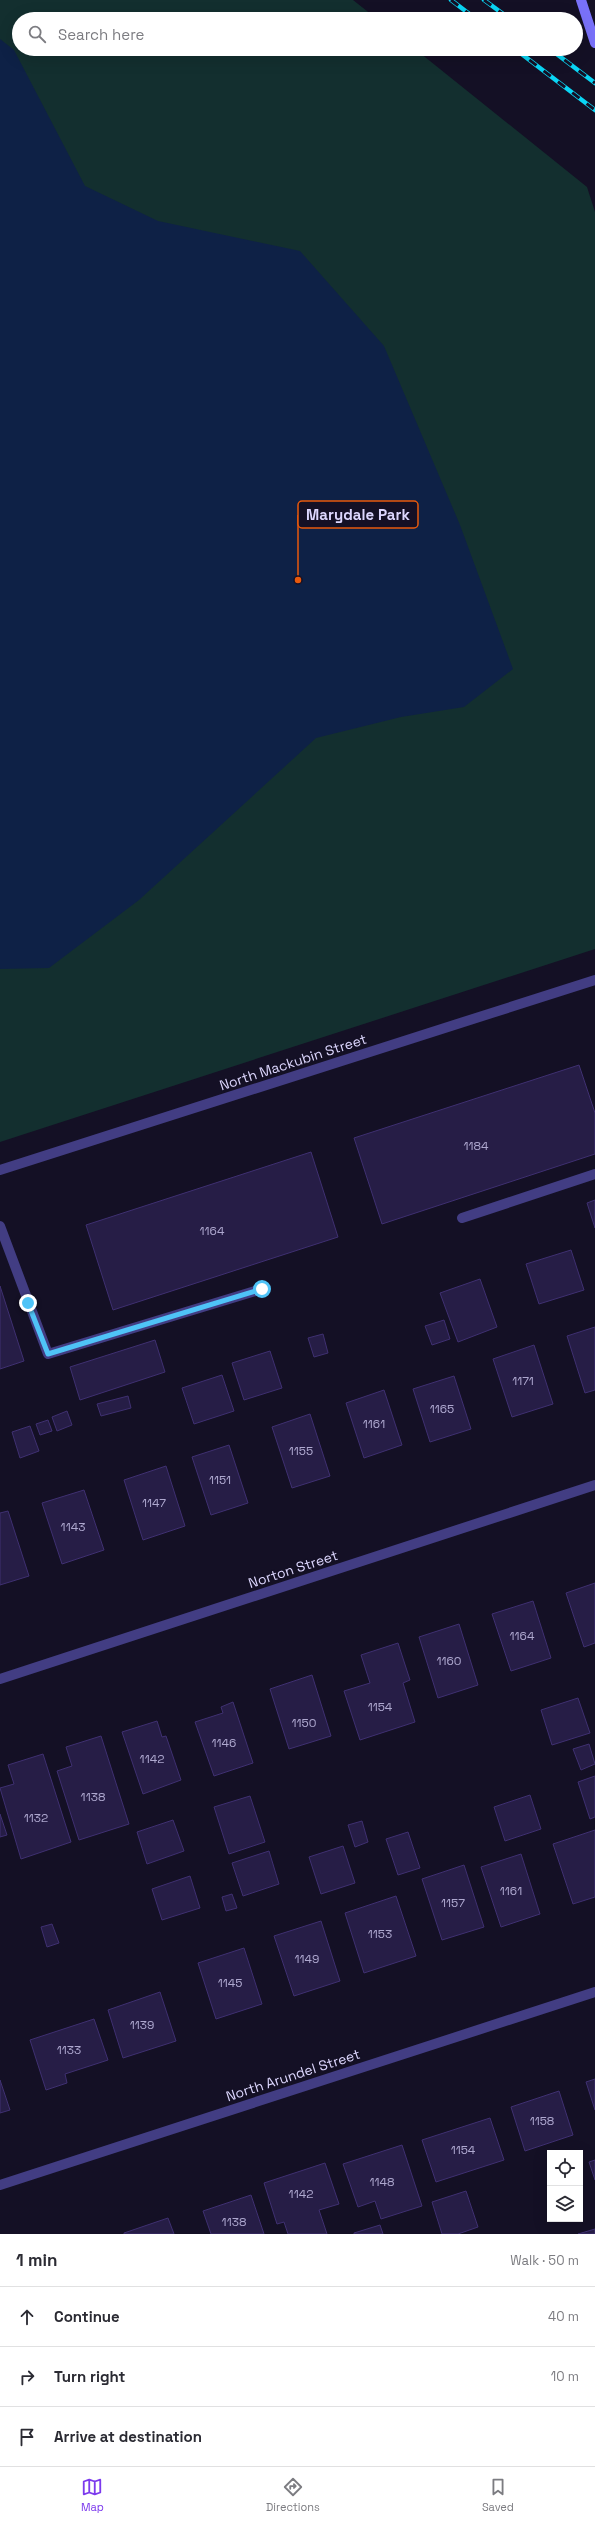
<!DOCTYPE html>
<html lang="en">
<head>
<meta charset="utf-8">
<style>
	body { margin:0; font-family:"Space Grotesk",sans-serif; background:#f7f7f7; color:#2b2b33 }
	.controls { position:absolute; right:12px; bottom:12px; display:grid; overflow:hidden; border-radius:0px; box-shadow:0 4px 16px #0002 }
	.controls button { width:36px; height:36px; display:grid; place-items:center; padding:0; border:0; border-bottom:1px solid #e1e1e2; background:#fff; color:#2b2b33; font:20px sans-serif }
	.stop { position:absolute; width:12px; height:12px; margin:-9px; border:3px solid #4fc3f7; border-radius:50%; background:#fff }
	.stop.end { background:#4fc3f7; border-color:#fff; box-shadow:0 1px 4px #0008 }
	.list { margin:0; padding:0; list-style:none }
	h2 { display:flex; justify-content:space-between; align-items:center; height:52px; margin:0; padding:0 16px; font-size:17px }
	h2 small { font-size:13px; font-weight:400; color:#7c7c81 }
	.list li { display:grid; grid-template-columns:26px 1fr auto; gap:12px; align-items:center; box-sizing:border-box; height:60px; padding:0 16px; border-top:1px solid #e1e1e2 }
	.list b { display:block; font-size:15px; white-space:nowrap }
	.list em { font-size:13px; font-style:normal; color:#7c7c81 }
	.icon { flex:none; width:22px; height:22px; fill:none; stroke:currentColor; stroke-width:2; stroke-linecap:round; stroke-linejoin:round }
	.map { position:relative; flex:none; width:595px; height:2234px; overflow:hidden }
	.search { position:absolute; background:#fff; box-shadow:0 4px 16px #0002; left:12px; right:12px; top:12px; height:44px; display:flex; align-items:center; gap:10px; box-sizing:border-box; padding:0 14px; border-radius:22px; color:#7c7c81; font-size:15px }
	.sheet { height:232px; background:#fff }
	nav { display:flex; justify-content:space-around; align-items:center; box-sizing:border-box; height:56px; border-top:1px solid #e1e1e2; background:#fff; font-size:11px; color:#7c7c81 }
	nav a { display:grid; justify-items:center; gap:2px }
	nav .on { color:#7c3aed }
	.map>svg:first-child { display:block }
	.green { fill:#132f2f }
	.water { fill:#0e2146 }
	.building { fill:#261d46; stroke:#3f3071 }
	.lines { fill:none; stroke-linecap:round; stroke-linejoin:round }
	.service { stroke:#423d83; stroke-width:10 }
	.minor { stroke:#423d83; stroke-width:10 }
	.secondary { stroke:#7971f9; stroke-width:10 }
	.rail-casing { stroke:#0ad6f5; stroke-width:4.5 }
	.rail { stroke:#141025; stroke-width:3; stroke-dasharray:9; stroke-linecap:butt }
	.route { stroke:#4fc3f7; stroke-width:5 }
	.labels { text-anchor:middle; stroke-width:3; stroke-linejoin:round; paint-order:stroke }
	.number-label { font-size:12px; fill:#aea8cf }
	.street-label { font-size:14px; fill:#dcd6fd; stroke:#141025 }
	.leader { fill:none; stroke:#e8590c; stroke-width:1.5 }
	.callout-dot { fill:#e8590c; stroke:#141025; stroke-width:1.5 }
	.callout { fill:#141025; stroke:#e8590c; stroke-width:1.5 }
	.callout-label { font-size:15px; text-anchor:middle; font-weight:bold; fill:#dcd6fd }
</style>
</head>
<body>
<div class="map">
<svg width="595" height="2234" viewBox="0 0 595 2234">
	<rect width="100%" height="100%" fill="#141025"/>
	<path class="green" d="M 0,0 L 353,0 L 377,19 L 19,19 L 19,49 L 415,49 L 587,187 L 595,212 L 595,949 L 0,1142 Z"/>
	<path class="water" d="M 0,39 L 14,50 L 85,186 L 158,221 L 300,251 L 384,346 L 460,525 L 513,669 L 464,707 L 401,717 L 316,738 L 139,900 L 49,968 L 0,969 Z"/>
	<g class="building">
		<path d="M 579,1065 L 595,1113 L 595,1154 L 382,1224 L 354,1138 Z"/>
		<path d="M 311,1152 L 338,1237 L 113,1310 L 86,1225 Z"/>
		<path d="M 595,1200 L 595,1228 L 587,1203 Z"/>
		<path d="M 571,1250 L 584,1290 L 539,1304 L 526,1264 Z"/>
		<path d="M 480,1279 L 497,1327 L 458,1342 L 440,1293 Z"/>
		<path d="M 0,1286 L 24,1361 L 0,1369 Z"/>
		<path d="M 444,1320 L 450,1339 L 432,1345 L 425,1326 Z"/>
		<path d="M 595,1327 L 595,1390 L 585,1393 L 567,1336 Z"/>
		<path d="M 323,1334 L 328,1353 L 314,1357 L 308,1338 Z"/>
		<path d="M 155,1340 L 165,1372 L 80,1400 L 70,1367 Z"/>
		<path d="M 534,1345 L 553,1404 L 512,1417 L 493,1359 Z"/>
		<path d="M 270,1351 L 282,1388 L 244,1400 L 232,1363 Z"/>
		<path d="M 222,1375 L 234,1411 L 194,1424 L 182,1388 Z"/>
		<path d="M 454,1376 L 471,1429 L 430,1442 L 413,1389 Z"/>
		<path d="M 384,1390 L 402,1445 L 364,1458 L 346,1403 Z"/>
		<path d="M 128,1396 L 131,1408 L 101,1416 L 97,1404 Z"/>
		<path d="M 67,1411 L 72,1425 L 57,1431 L 52,1417 Z"/>
		<path d="M 310,1414 L 330,1476 L 292,1488 L 272,1427 Z"/>
		<path d="M 48,1420 L 52,1431 L 40,1435 L 36,1424 Z"/>
		<path d="M 30,1426 L 39,1451 L 20,1458 L 12,1432 Z"/>
		<path d="M 229,1445 L 248,1503 L 211,1515 L 192,1457 Z"/>
		<path d="M 166,1466 L 185,1526 L 143,1540 L 124,1480 Z"/>
		<path d="M 84,1490 L 104,1550 L 62,1564 L 42,1503 Z"/>
		<path d="M 8,1511 L 29,1576 L 0,1585 L 0,1513 Z"/>
		<path d="M 595,1583 L 595,1643 L 584,1647 L 566,1593 Z"/>
		<path d="M 533,1601 L 551,1658 L 511,1671 L 492,1614 Z"/>
		<path d="M 459,1624 L 478,1685 L 438,1698 L 419,1637 Z"/>
		<path d="M 398,1643 L 410,1680 L 403,1683 L 415,1722 L 360,1740 L 344,1691 L 370,1683 L 361,1655 Z"/>
		<path d="M 312,1675 L 331,1736 L 289,1749 L 270,1689 Z"/>
		<path d="M 578,1698 L 590,1733 L 552,1745 L 541,1710 Z"/>
		<path d="M 233,1702 L 253,1763 L 214,1776 L 195,1722 L 223,1713 L 221,1707 Z"/>
		<path d="M 157,1721 L 162,1737 L 166,1736 L 181,1780 L 143,1794 L 122,1732 Z"/>
		<path d="M 101,1736 L 129,1824 L 79,1840 L 57,1771 L 72,1766 L 66,1747 Z"/>
		<path d="M 589,1744 L 595,1764 L 581,1770 L 573,1749 Z"/>
		<path d="M 43,1754 L 71,1842 L 21,1859 L 0,1788 L 14,1784 L 8,1765 Z"/>
		<path d="M 595,1776 L 595,1817 L 590,1819 L 578,1782 Z"/>
		<path d="M 530,1795 L 541,1829 L 505,1841 L 494,1807 Z"/>
		<path d="M 250,1796 L 265,1842 L 229,1854 L 214,1807 Z"/>
		<path d="M 0,1814 L 7,1835 L 0,1837 Z"/>
		<path d="M 173,1820 L 184,1851 L 147,1864 L 137,1832 Z"/>
		<path d="M 362,1821 L 368,1842 L 355,1847 L 348,1825 Z"/>
		<path d="M 595,1830 L 595,1897 L 573,1904 L 553,1844 Z"/>
		<path d="M 408,1832 L 420,1868 L 398,1875 L 386,1839 Z"/>
		<path d="M 343,1846 L 355,1883 L 321,1894 L 309,1857 Z"/>
		<path d="M 269,1851 L 279,1884 L 243,1896 L 232,1863 Z"/>
		<path d="M 521,1854 L 540,1914 L 501,1927 L 481,1867 Z"/>
		<path d="M 464,1865 L 484,1927 L 442,1940 L 422,1879 Z"/>
		<path d="M 190,1876 L 200,1908 L 162,1920 L 152,1889 Z"/>
		<path d="M 232,1894 L 237,1908 L 226,1911 L 222,1897 Z"/>
		<path d="M 396,1896 L 416,1956 L 364,1973 L 345,1913 Z"/>
		<path d="M 321,1921 L 340,1981 L 294,1996 L 274,1936 Z"/>
		<path d="M 52,1924 L 59,1943 L 47,1947 L 41,1927 Z"/>
		<path d="M 244,1948 L 262,2004 L 216,2019 L 198,1963 Z"/>
		<path d="M 160,1992 L 176,2041 L 123,2058 L 108,2010 Z"/>
		<path d="M 94,2019 L 108,2060 L 65,2074 L 67,2083 L 46,2090 L 30,2040 Z"/>
		<path d="M 595,2079 L 595,2110 L 586,2082 Z"/>
		<path d="M 0,2080 L 10,2110 L 0,2113 Z"/>
		<path d="M 559,2091 L 573,2135 L 525,2151 L 511,2107 Z"/>
		<path d="M 490,2118 L 504,2160 L 436,2182 L 422,2140 Z"/>
		<path d="M 402,2145 L 422,2206 L 381,2219 L 375,2201 L 358,2207 L 343,2164 Z"/>
		<path d="M 595,2160 L 595,2180 L 589,2162 Z"/>
		<path d="M 325,2163 L 339,2204 L 319,2210 L 327,2234 L 288,2234 L 284,2222 L 277,2224 L 264,2183 Z"/>
		<path d="M 466,2191 L 478,2227 L 458,2234 L 442,2234 L 432,2202 Z"/>
		<path d="M 251,2195 L 264,2234 L 211,2234 L 203,2211 Z"/>
		<path d="M 168,2218 L 174,2234 L 124,2234 L 124,2233 Z"/>
		<path d="M 380,2225 L 383,2234 L 354,2234 L 354,2233 Z"/>
		<path d="M 595,2229 L 595,2234 L 578,2234 Z"/>
	</g>
	<g class="lines">
		<g class="service">
			<path d="M 462,1218 L 595,1174"/>
			<path d="M 0,1226 L 48,1354 L 262,1289"/>
		</g>
		<g class="minor">
			<path d="M 0,1170 L 595,980"/>
			<path d="M 0,1679 L 595,1485"/>
			<path d="M 0,2185 L 595,1992"/>
		</g>
		<path class="secondary" d="M 581,0 L 595,43"/>
		<defs>
			<g id="rail">
				<path d="M 451,0 L 476,19"/>
				<path d="M 484,0 L 510,19"/>
				<path d="M 515,49 L 595,110"/>
				<path d="M 550,49 L 595,83"/>
			</g>
		</defs>
		<use href="#rail" class="rail-casing"/>
		<use href="#rail" class="rail"/>
	</g>
	<g class="lines">
		<path class="route" d="M 28,1303 L 48,1354 L 262,1289"/>
	</g>
	<g class="labels">
		<g class="number-label">
			<text x="476" y="1150">1184</text>
			<text x="212" y="1235">1164</text>
			<text x="523" y="1385">1171</text>
			<text x="442" y="1413">1165</text>
			<text x="374" y="1428">1161</text>
			<text x="301" y="1455">1155</text>
			<text x="220" y="1484">1151</text>
			<text x="154" y="1507">1147</text>
			<text x="73" y="1531">1143</text>
			<text x="522" y="1640">1164</text>
			<text x="449" y="1665">1160</text>
			<text x="380" y="1711">1154</text>
			<text x="304" y="1727">1150</text>
			<text x="224" y="1747">1146</text>
			<text x="152" y="1763">1142</text>
			<text x="93" y="1801">1138</text>
			<text x="36" y="1822">1132</text>
			<text x="511" y="1895">1161</text>
			<text x="453" y="1907">1157</text>
			<text x="380" y="1938">1153</text>
			<text x="307" y="1963">1149</text>
			<text x="230" y="1987">1145</text>
			<text x="142" y="2029">1139</text>
			<text x="69" y="2054">1133</text>
			<text x="542" y="2125">1158</text>
			<text x="463" y="2154">1154</text>
			<text x="382" y="2186">1148</text>
			<text x="301" y="2198">1142</text>
			<text x="234" y="2226">1138</text>
		</g>
		<g class="street-label">
			<text transform="translate(293 1062) rotate(-18)" y="5">North Mackubin Street</text>
			<text transform="translate(293 1569) rotate(-18)" y="5">Norton Street</text>
			<text transform="translate(293 2075) rotate(-18)" y="5">North Arundel Street</text>
		</g>
	</g>
	<path class="leader" d="M298 580L298 515"/>
	<circle class="callout-dot" cx="298" cy="580" r="4"/>
	<rect class="callout" x="298" y="501" width="120" height="27" rx="4"/>
	<g class="callout-label">
		<text x="358" y="520">Marydale Park</text>
	</g>
</svg>
<div class="controls">
<button><svg class="icon" aria-label="locate" viewBox="0 0 24 24"><circle cx="12" cy="12" r="6"/><path d="M12 2v4M12 18v4M2 12h4M18 12h4"/></svg></button>
<button><svg class="icon" aria-label="layers" viewBox="0 0 24 24"><path d="M12 4l9 5-9 5-9-5zM3 14l9 5 9-5"/></svg></button>
</div>
<div class="stop" style="left:262px;top:1289px"></div>
<div class="stop end" style="left:28px;top:1303px"></div>
<div class="search"><svg class="icon" aria-label="search" viewBox="0 0 24 24"><circle cx="10" cy="10" r="6"/><path d="M15 15l6 6"/></svg>Search here</div>
</div>
<section class="sheet">
<h2>1 min<small>Walk · 50 m</small></h2>
<ul class="list">
<li><svg class="icon" aria-label="ahead" viewBox="0 0 24 24"><path d="M12 20V5M6 11l6-6 6 6"/></svg><div><b>Continue</b></div><em>40 m</em></li>
<li><svg class="icon" aria-label="right" viewBox="0 0 24 24"><path d="M7 20v-9h11M14 6l5 5-5 5"/></svg><div><b>Turn right</b></div><em>10 m</em></li>
<li><svg class="icon" aria-label="arrive" viewBox="0 0 24 24"><path d="M6 21V4h12l-3 4 3 4H6"/></svg><div><b>Arrive at destination</b></div></li>
</ul>
</section>
<nav>
<a class="on"><svg class="icon" aria-label="map" viewBox="0 0 24 24"><path d="M3 6l6-2 6 2 6-2v14l-6 2-6-2-6 2zM9 4v14M15 6v14"/></svg>Map</a>
<a><svg class="icon" aria-label="directions" viewBox="0 0 24 24"><path d="M12 3l9 9-9 9-9-9zM9 14v-3h6M13 9l2 2-2 2"/></svg>Directions</a>
<a><svg class="icon" aria-label="saved" viewBox="0 0 24 24"><path d="M7 4h10v16l-5-4-5 4z"/></svg>Saved</a>
</nav>
</body>
</html>
